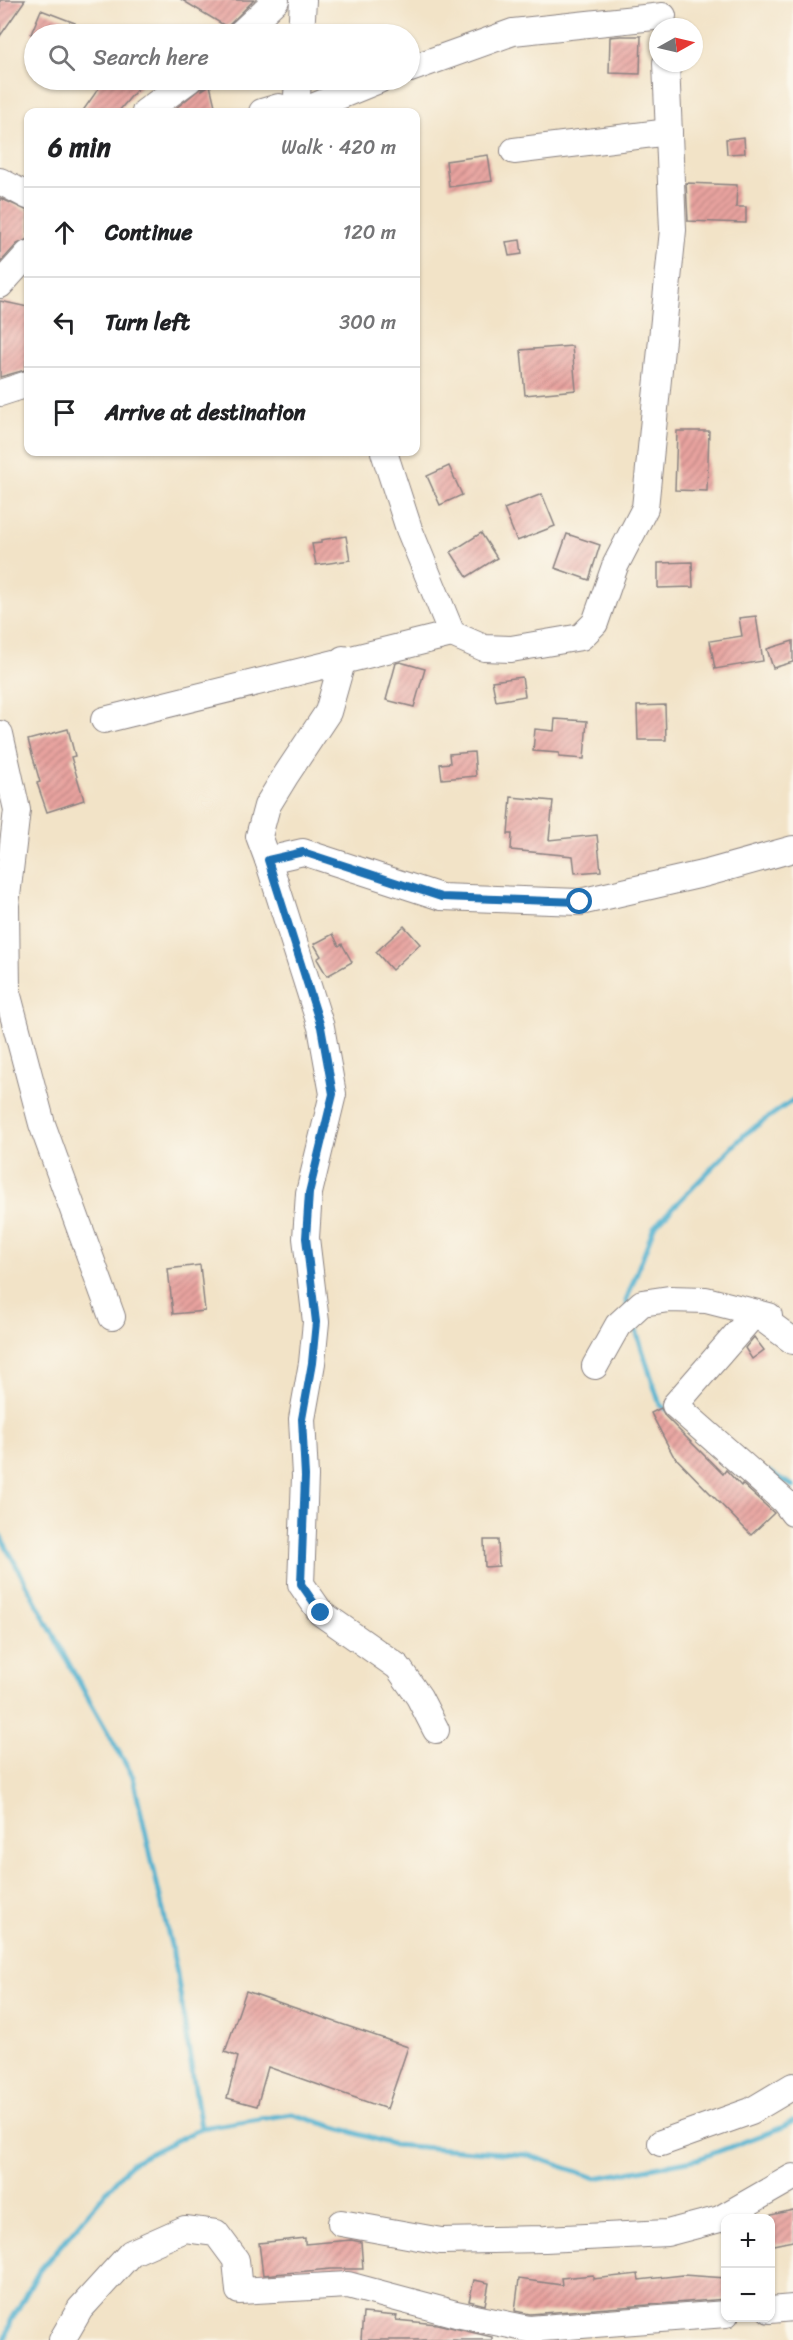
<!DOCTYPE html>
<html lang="en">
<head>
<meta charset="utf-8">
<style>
	body { margin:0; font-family:Sriracha,sans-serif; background:#f2f2f2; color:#202124 }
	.controls { position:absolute; right:18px; bottom:18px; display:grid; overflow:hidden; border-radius:12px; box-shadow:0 2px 4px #0004 }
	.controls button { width:54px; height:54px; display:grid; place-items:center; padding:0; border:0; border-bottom:2px solid #e0e0e0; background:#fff; color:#202124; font:30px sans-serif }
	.compass { position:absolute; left:649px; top:18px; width:54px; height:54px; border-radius:50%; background:#fff; box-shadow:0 2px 4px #0004; rotate:82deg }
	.stop { position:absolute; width:18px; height:18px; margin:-14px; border:4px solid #1f6fb2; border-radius:50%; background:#fff }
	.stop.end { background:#1f6fb2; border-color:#fff; box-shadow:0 2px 6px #0008 }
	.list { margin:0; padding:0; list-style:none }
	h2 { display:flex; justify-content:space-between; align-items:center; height:78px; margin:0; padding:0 24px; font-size:26px }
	h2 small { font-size:20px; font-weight:400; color:#757577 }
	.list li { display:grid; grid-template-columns:39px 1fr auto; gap:18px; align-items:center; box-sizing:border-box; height:90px; padding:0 24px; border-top:2px solid #e0e0e0 }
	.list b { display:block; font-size:22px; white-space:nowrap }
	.list em { font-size:20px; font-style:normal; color:#757577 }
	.icon { flex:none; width:33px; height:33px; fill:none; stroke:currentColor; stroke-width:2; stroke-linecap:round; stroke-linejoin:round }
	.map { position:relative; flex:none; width:793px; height:2340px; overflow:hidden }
	.search { position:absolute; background:#fff; box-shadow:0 2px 4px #0004; left:24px; top:24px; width:396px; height:66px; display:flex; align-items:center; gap:15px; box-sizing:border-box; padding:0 21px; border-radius:33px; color:#757577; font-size:22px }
	.panel { position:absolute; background:#fff; box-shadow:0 2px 4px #0004; left:24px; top:108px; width:396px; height:348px; border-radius:12px }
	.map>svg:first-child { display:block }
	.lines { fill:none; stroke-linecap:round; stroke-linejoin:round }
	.stream { stroke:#50b1cf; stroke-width:5 }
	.building { fill:url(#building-hatch) }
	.minor-casing { stroke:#8a8281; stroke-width:28 }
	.minor { stroke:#fff; stroke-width:26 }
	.route { stroke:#1f6fb2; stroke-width:8 }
</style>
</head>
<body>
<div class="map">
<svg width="793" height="2340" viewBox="0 0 793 2340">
	<defs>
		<pattern id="building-hatch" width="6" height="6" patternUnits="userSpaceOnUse" patternTransform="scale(1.5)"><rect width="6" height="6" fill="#e8a39f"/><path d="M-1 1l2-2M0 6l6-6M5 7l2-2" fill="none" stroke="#bc8483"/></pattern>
	</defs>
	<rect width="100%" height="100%" fill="#fbf7ec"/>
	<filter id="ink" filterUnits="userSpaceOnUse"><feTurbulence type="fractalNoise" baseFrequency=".0167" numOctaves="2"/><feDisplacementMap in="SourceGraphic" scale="12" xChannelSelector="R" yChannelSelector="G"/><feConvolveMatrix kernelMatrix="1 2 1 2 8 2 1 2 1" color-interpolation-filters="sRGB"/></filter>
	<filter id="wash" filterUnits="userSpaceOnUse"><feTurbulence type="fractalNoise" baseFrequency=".008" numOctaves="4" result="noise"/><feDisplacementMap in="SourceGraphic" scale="24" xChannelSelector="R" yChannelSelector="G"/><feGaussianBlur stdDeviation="1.35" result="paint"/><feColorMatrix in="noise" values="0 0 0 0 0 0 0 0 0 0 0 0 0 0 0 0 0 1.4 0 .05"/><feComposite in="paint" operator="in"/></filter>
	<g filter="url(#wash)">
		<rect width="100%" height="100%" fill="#f2e3c7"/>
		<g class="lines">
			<g class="stream">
				<path d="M 628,1307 L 626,1301 L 654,1227 L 745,1134 L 793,1100"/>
				<path d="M 633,1321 L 660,1405 L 667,1409"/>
				<path d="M 769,1472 L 793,1486"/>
				<path d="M 0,1535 L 75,1675 L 133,1777 L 176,1968 L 201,2128"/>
				<path d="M 5,2340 L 11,2321 L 39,2271 L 131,2163 L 201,2128 L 292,2114 L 395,2145 L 528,2155 L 596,2178 L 698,2159 L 783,2127 L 793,2121"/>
			</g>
		</g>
		<g id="blocks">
			<g class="building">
				<path d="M 0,0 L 25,0 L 0,36 Z"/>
				<path d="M 182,0 L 254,0 L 227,27 Z"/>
				<path d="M 41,10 L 75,23 L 71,34 L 31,34 Z"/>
				<path d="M 621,36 L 641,36 L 640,74 L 609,73 L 610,37 Z"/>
				<path d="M 89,80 L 145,80 L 118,112 L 82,112 L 99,88 Z"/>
				<path d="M 210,85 L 216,110 L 207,112 L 176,112 L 175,109 L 202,87 L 202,90 Z"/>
				<path d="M 744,137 L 745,153 L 727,154 L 726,139 Z"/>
				<path d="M 488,155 L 492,181 L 449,187 L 446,161 Z"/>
				<path d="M 686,183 L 737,185 L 736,207 L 746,207 L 746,223 L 688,221 Z"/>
				<path d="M 0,198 L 28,211 L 28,239 L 17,244 L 0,263 Z"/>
				<path d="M 520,240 L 522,254 L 509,256 L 506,242 Z"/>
				<path d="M 0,301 L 28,307 L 28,349 L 25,370 L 0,377 Z"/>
				<path d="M 572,346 L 576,390 L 525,395 L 521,350 Z"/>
				<path d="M 677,431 L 709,431 L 707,491 L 675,490 Z"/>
				<path d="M 449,466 L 462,495 L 440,505 L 427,476 Z"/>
				<path d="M 542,494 L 555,526 L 517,541 L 504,509 Z"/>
				<path d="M 481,533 L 497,558 L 467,577 L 451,552 Z"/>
				<path d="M 567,534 L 600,545 L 589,580 L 555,568 Z"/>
				<path d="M 346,536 L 350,560 L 316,565 L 312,544 L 321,543 L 321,540 Z"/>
				<path d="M 692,562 L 693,587 L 658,588 L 658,563 Z"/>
				<path d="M 756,616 L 763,661 L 715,669 L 710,641 L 742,636 L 739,618 Z"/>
				<path d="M 793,641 L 793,662 L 773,668 L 767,649 Z"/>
				<path d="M 400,662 L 425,669 L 414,707 L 386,700 L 396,663 Z"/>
				<path d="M 522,677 L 525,696 L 496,701 L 492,681 Z"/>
				<path d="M 665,705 L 666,740 L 638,740 L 637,706 Z"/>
				<path d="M 555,719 L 587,721 L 584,759 L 559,757 L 559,753 L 533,751 L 535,729 L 554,731 Z"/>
				<path d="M 68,729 L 75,756 L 71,757 L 84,800 L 47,812 L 37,783 L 40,782 L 28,740 Z"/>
				<path d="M 474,752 L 476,776 L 442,779 L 440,764 L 450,763 L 449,754 Z"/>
				<path d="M 511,797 L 553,801 L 549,840 L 597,835 L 601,871 L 575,873 L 573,856 L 511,850 L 512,834 L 508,834 Z"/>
				<path d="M 404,926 L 420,944 L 392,970 L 376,952 Z"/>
				<path d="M 333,934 L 339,946 L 342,944 L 352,962 L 327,976 L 317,959 L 321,956 L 314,944 Z"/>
				<path d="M 200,1265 L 205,1311 L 173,1314 L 168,1269 Z"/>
				<path d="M 754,1337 L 764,1350 L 752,1359 L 745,1348 Z"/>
				<path d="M 661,1408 L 665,1416 L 723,1474 L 726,1470 L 741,1486 L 742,1484 L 774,1513 L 751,1535 L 673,1455 L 651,1413 Z"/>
				<path d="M 484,1540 L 498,1540 L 499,1566 L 485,1567 Z"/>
				<path d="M 246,1991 L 408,2047 L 387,2109 L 268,2067 L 257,2106 L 227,2098 L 238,2057 L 225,2052 Z"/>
				<path d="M 793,2210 L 793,2241 L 773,2245 L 771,2215 Z"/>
				<path d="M 305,2238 L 305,2244 L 351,2240 L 361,2242 L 363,2269 L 331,2269 L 263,2275 L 259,2243 Z"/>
				<path d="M 638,2274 L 639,2280 L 683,2275 L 726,2278 L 726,2299 L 530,2314 L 515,2311 L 519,2279 L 562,2285 L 561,2278 L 593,2275 L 593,2279 Z"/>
				<path d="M 474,2280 L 489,2283 L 485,2305 L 469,2301 Z"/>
				<path d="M 363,2313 L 397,2316 L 396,2320 L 437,2324 L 492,2337 L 492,2340 L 361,2340 Z"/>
			</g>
		</g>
	</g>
	<g filter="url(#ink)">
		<use href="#blocks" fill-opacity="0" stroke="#8a8281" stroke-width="1.5"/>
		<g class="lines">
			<defs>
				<g id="minor">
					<path d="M 240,34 L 276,0"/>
					<path d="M 301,34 L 303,0"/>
					<path d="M 410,69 L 513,32 L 663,16"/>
					<path d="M 145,112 L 189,80"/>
					<path d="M 262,112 L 279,107 L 292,112"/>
					<path d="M 296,112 L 298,80"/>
					<path d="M 300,112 L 379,80"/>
					<path d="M 514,151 L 669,132"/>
					<path d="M 0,181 L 28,196"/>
					<path d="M 0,285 L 28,254"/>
					<path d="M 0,393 L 28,384"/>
					<path d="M 384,452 L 409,529 L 452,634 L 484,648 L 511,649 L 581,637 L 595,623 L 615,566 L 645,508 L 673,230 L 666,63"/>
					<path d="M 343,659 L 328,712 L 286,775 L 267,806 L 259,836 L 268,860 L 321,1027 L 333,1094 L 309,1193 L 306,1238 L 316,1322 L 312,1363 L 302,1419 L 305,1476 L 301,1584 L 321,1613 L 398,1667 L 419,1697 L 436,1730"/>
					<path d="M 104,720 L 452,634"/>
					<path d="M 0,734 L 17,810 L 6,905 L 7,992 L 42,1124 L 112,1317"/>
					<path d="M 268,860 L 303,852 L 441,897 L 580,902 L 707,873 L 793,849"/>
					<path d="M 793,1341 L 755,1313 L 675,1405 L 784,1501 L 793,1513"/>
					<path d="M 595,1366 L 618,1325 L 642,1303 L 669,1299 L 706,1300 L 769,1316"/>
					<path d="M 661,2143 L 751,2111 L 793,2086"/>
					<path d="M 341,2223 L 441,2241 L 545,2239 L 667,2233 L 720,2219 L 793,2177"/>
					<path d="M 770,2310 L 793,2308"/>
					<path d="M 62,2340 L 80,2309 L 131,2253 L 185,2229 L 216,2233 L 236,2260 L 239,2291 L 348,2285 L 456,2314 L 529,2329 L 726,2314"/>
				</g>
			</defs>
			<use href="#minor" class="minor-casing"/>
			<use href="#minor" class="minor"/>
		</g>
	</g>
	<g class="lines" filter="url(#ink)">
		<path class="route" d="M 321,1613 L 301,1584 L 305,1476 L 302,1419 L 312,1363 L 316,1322 L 306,1238 L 309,1193 L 333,1094 L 321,1027 L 268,860 L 303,852 L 441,897 L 580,902"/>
	</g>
</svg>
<div class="controls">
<button>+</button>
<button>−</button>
</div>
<svg class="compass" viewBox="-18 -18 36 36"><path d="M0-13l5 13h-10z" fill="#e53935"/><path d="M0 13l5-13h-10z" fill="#757577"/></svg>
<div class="stop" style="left:580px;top:902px"></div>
<div class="stop end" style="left:321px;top:1613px"></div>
<div class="search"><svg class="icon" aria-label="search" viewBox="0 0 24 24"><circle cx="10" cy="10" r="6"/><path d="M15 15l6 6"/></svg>Search here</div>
<section class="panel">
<h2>6 min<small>Walk · 420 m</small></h2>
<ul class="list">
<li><svg class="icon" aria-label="ahead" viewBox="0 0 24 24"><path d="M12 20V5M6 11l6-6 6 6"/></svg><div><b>Continue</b></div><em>120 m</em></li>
<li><svg class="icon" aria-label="left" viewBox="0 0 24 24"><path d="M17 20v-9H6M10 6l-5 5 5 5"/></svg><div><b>Turn left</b></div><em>300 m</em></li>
<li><svg class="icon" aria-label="arrive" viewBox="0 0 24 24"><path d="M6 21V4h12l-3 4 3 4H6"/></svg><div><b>Arrive at destination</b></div></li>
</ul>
</section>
</div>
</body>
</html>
